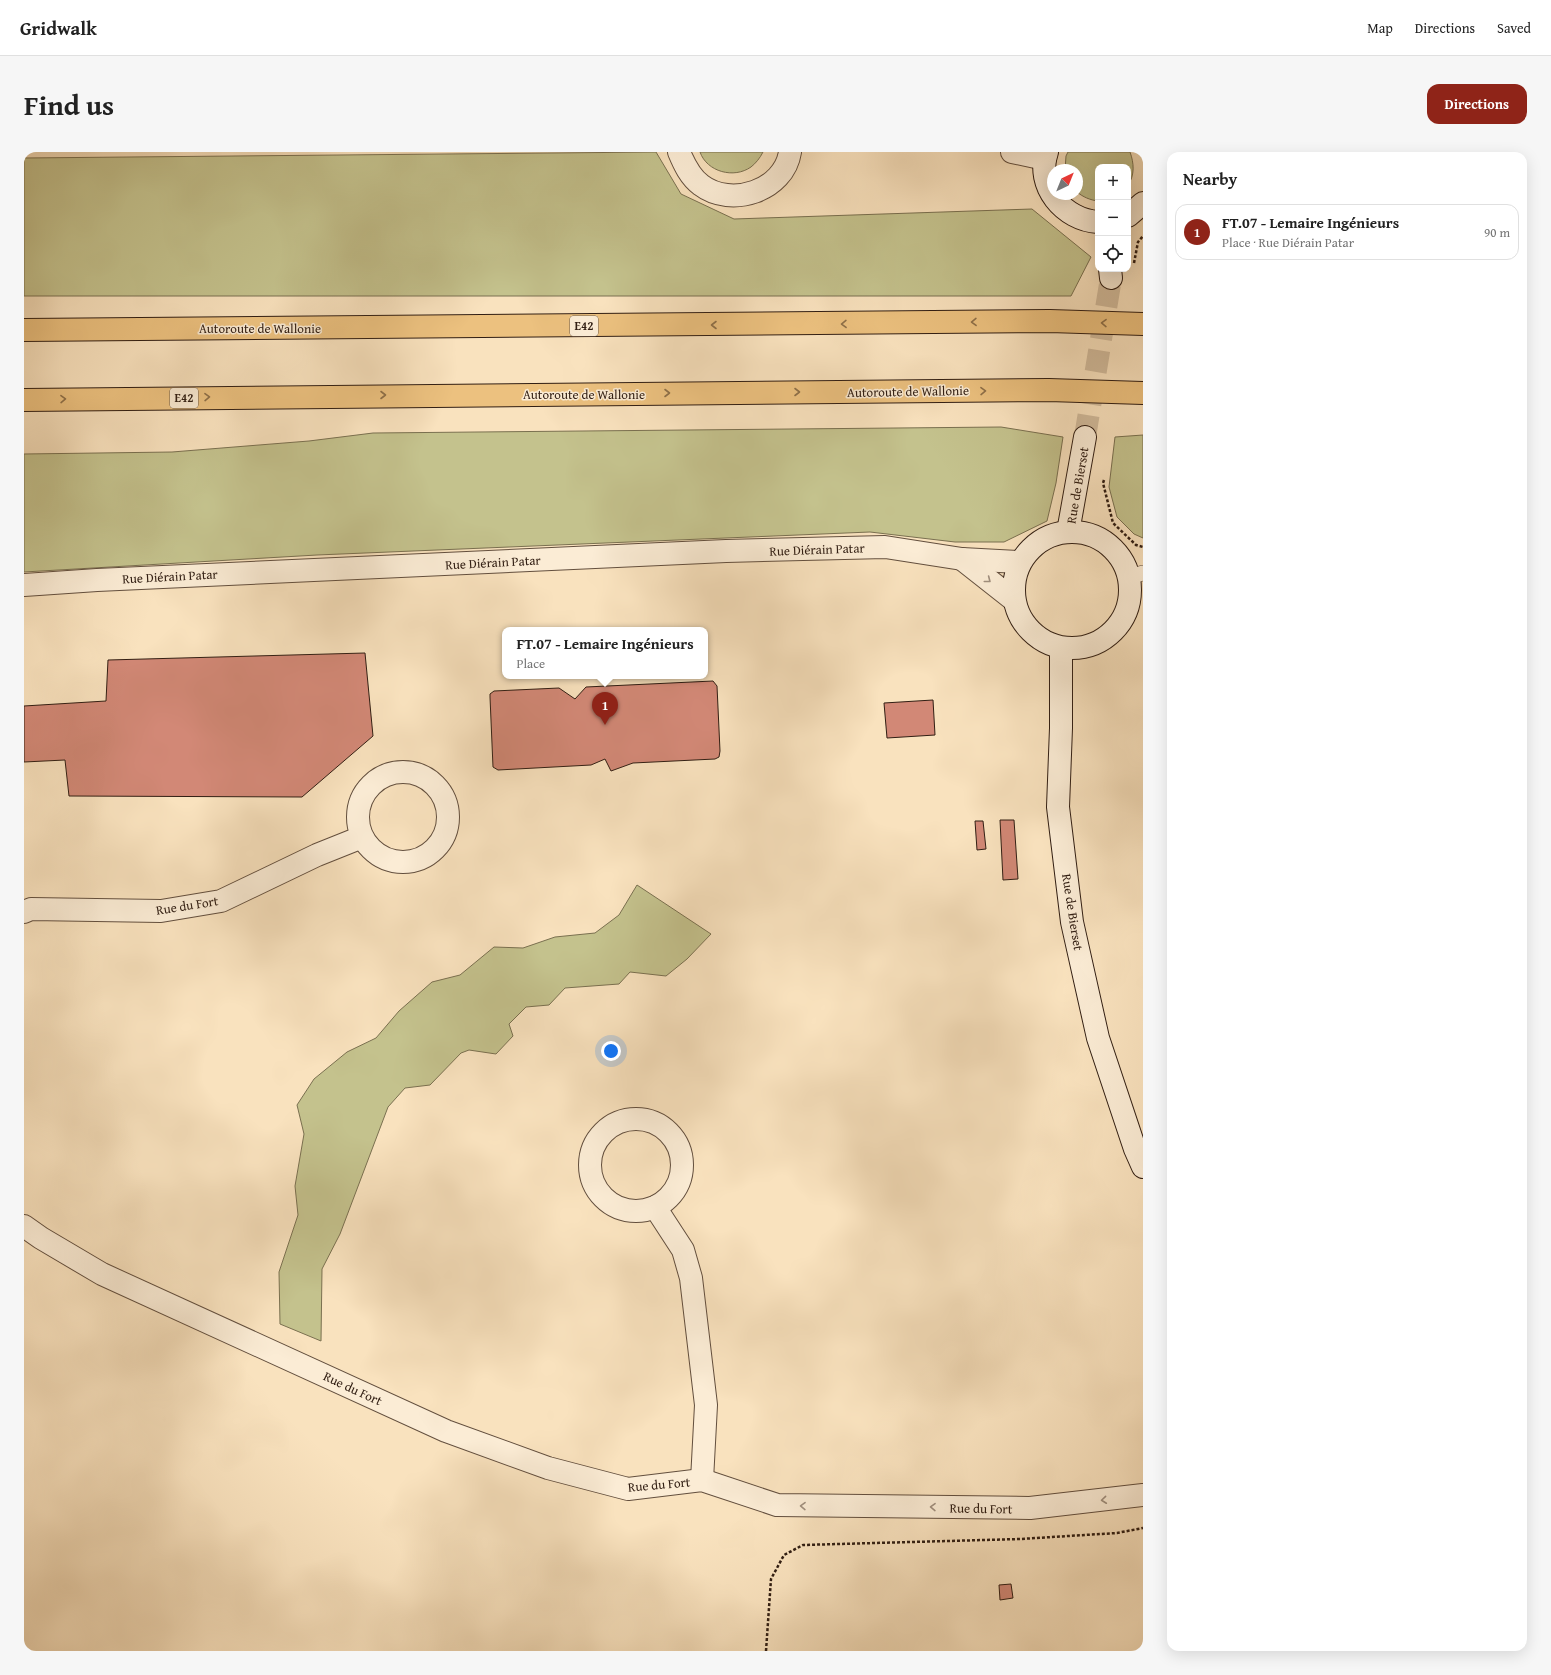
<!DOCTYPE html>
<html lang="en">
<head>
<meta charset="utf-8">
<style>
	body { margin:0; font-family:"Gentium Book Plus",serif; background:#f6f6f6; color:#222 }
	.controls { position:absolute; right:12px; top:12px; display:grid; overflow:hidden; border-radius:8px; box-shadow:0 4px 16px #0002 }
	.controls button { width:36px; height:36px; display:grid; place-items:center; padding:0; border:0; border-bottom:1px solid #e0e0e0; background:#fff; color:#222; font:20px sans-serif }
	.compass { position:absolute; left:1023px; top:12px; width:36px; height:36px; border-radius:50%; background:#fff; box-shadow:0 4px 16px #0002; rotate:43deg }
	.you { position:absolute; left:587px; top:899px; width:14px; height:14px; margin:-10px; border:3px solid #fff; border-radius:50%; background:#1a73e8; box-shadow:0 0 0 6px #1a73e833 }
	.badge { display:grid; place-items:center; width:26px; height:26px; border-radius:50%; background:#8f2418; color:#fff; font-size:13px; font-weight:700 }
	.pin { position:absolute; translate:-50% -33px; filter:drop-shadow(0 1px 2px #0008) }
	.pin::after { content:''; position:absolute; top:21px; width:14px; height:12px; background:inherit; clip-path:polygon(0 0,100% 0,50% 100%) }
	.popup { position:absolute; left:478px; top:475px; width:206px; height:52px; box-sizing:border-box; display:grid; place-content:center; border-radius:8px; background:#fff; filter:drop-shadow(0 1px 3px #0005); font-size:13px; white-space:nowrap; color:#767676 }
	.popup b { font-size:15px; color:#222 }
	.popup::after { content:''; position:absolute; left:50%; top:100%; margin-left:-8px; border:8px solid transparent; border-top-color:#fff }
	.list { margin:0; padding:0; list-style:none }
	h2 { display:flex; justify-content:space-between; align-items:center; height:52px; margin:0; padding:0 16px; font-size:17px }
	h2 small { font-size:13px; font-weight:400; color:#767676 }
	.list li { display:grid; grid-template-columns:26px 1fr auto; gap:12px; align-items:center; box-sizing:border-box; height:56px; margin:0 8px 8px; padding:0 8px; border:1px solid #e0e0e0; border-radius:12px }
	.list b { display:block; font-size:15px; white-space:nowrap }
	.list p { margin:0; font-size:13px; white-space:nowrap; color:#767676 }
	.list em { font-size:13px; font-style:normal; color:#767676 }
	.icon { flex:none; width:22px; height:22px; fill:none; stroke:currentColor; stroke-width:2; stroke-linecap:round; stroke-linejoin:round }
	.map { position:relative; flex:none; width:1119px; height:1499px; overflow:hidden; border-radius:12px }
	header { display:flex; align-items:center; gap:24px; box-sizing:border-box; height:56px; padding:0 20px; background:#fff; border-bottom:1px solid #e0e0e0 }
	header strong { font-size:19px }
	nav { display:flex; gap:22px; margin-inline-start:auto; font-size:14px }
	.intro { display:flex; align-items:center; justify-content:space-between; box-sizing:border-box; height:96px; padding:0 24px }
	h1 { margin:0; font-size:28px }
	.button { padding:10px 18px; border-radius:12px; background:#8f2418; color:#fff; font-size:14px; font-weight:700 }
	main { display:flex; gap:24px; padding:0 24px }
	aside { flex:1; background:#fff; border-radius:12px; box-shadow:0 4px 16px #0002 }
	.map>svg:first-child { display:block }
	.green { fill:#c4c28d; stroke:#7a7050 }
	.building { fill:#d28876; stroke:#311e13 }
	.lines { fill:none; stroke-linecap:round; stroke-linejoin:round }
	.secondary-tunnel { stroke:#d1bb9c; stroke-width:22; stroke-dasharray:22 11; stroke-linecap:butt }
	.service-casing { stroke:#634f3e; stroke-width:16 }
	.minor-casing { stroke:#634f3e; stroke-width:24 }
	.tertiary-casing { stroke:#634f3e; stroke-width:24 }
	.secondary-casing { stroke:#311e13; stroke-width:24 }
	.motorway-casing { stroke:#311e13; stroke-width:24 }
	.path { stroke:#311e13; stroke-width:2.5; stroke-dasharray:3 2; stroke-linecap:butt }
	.service { stroke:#fbecd5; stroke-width:15 }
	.minor { stroke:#fbecd5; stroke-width:22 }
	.tertiary { stroke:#fbecd5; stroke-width:22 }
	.secondary { stroke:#fbecd5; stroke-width:22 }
	.motorway { stroke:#ecc17f; stroke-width:22 }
	.oneway { stroke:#8e7049 }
	.oneway2 { stroke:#a08f7e }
	.labels { text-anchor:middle; stroke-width:3; stroke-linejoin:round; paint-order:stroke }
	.shield { fill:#fbecd5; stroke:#6e5c4d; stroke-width:1 }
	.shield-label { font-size:12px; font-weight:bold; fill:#311e13 }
	.street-label { font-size:13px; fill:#311e13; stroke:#fbecd5 }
</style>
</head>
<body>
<header>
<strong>Gridwalk</strong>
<nav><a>Map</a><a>Directions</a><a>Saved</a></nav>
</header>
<div class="intro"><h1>Find us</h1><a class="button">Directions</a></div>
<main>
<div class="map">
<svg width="1119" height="1499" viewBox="0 0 1119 1499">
	<rect width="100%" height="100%" fill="#f9e2be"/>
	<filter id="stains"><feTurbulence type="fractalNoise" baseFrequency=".005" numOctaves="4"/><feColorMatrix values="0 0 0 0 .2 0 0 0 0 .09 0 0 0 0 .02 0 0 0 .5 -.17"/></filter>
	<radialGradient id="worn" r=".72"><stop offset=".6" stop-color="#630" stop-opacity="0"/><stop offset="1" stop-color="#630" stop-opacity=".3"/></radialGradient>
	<g class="green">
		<path d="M 632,0 L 657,42 L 710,67 L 1008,57 L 1067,105 L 1047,144 L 0,144 L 0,6 Z"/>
		<path d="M 676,0 L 739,0 C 736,6 732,11 727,15 C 710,27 683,20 676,0 Z"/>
		<path d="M 1044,0 L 1106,0 C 1110,11 1111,23 1104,33 L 1104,15 L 1074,15 L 1074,49 C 1066,48 1059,45 1053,40 L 1053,18 L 1041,18 L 1042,4 Z"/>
		<path d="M 977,275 L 1039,285 L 1032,331 L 1023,369 L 980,390 L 931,390 L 846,380 L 293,403 L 0,420 L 0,302 L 148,300 L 285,289 L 349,281 Z"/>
		<path d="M 1119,283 L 1119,386 L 1110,382 L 1093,365 L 1085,335 L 1091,285 Z"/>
		<path d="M 613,733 L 687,782 L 663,807 L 642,824 L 606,820 L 595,832 L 541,836 L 525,853 L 502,855 L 485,872 L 489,884 L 472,902 L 445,898 L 437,901 L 406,933 L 381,936 L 364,955 L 316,1082 L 298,1117 L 297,1189 L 256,1172 L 255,1120 L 274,1063 L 271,1034 L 280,982 L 273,953 L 290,927 L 323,900 L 352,886 L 375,859 L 408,830 L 436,823 L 470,795 L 499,796 L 531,785 L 571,781 L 595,763 Z"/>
	</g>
	<g class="building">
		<path d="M 341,501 L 349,584 L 278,645 L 45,644 L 41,608 L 0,610 L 0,554 L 82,549 L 84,508 Z"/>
		<path d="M 689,529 L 693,534 L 696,599 L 695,605 L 691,607 L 609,611 L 587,619 L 581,607 L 567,613 L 474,618 L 469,615 L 466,545 L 466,542 L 470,539 L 535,536 L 551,547 L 562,535 Z"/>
		<path d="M 909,548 L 911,583 L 863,586 L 860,551 Z"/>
		<path d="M 976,668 L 990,668 L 994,727 L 979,728 Z"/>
		<path d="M 951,669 L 959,669 L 962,697 L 953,698 Z"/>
		<path d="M 987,1432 L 989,1446 L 976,1448 L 975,1433 Z"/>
	</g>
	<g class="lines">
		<path class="secondary-tunnel" d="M 1061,285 L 1087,126"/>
		<defs>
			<path id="service" d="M 1105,425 L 1119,421"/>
			<g id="minor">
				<circle cx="379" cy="665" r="45"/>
				<path d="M 0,760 L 7,757 L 137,759 L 197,749 L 293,703 L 338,685"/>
				<circle cx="612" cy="1013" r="46"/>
				<path d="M 631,1055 L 659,1098 L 667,1126 L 682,1253 L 678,1328"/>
				<path d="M 0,1074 L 17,1086 L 78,1122 L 422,1279 L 524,1316 L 604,1337 L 678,1328 L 753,1353 L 1006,1356 L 1119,1343"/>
			</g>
			<g id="tertiary">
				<path d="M 655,0 C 660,12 666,25 677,33 C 707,56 760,39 766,0"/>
				<path d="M 988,0 L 1021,7"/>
				<path d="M 938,407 L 990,448"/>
				<path d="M 0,433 L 73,428 L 702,399 L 861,395 L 938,407 L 996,410"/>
			</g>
			<g id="secondary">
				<path d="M 1023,0 C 1011,34 1040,68 1074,70"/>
				<path d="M 1104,64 L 1119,51"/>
				<path d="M 1086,117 L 1087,126"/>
				<path d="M 1044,380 L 1061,285"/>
				<circle cx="1048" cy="438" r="58"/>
				<path d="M 1037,496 L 1037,576 L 1034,655 L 1048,770 L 1074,886 L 1111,997 L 1119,1015"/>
			</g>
			<g id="motorway">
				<path d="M 0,178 L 1026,169 L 1119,172"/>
				<path d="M 0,248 L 1025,238 L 1119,241"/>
			</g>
		</defs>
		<use href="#service" class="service-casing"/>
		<use href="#minor" class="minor-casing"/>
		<use href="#tertiary" class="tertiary-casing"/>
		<use href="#secondary" class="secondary-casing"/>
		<use href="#motorway" class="motorway-casing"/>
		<g class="path">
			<path d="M 1110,111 L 1114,90 L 1119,84"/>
			<path d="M 1080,328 L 1079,331 L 1089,371 L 1112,393 L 1119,395"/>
			<path d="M 742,1499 L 747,1427 L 760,1403 L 779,1393 L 996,1387 L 1093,1381 L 1119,1376"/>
		</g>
		<use href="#service" class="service"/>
		<use href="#minor" class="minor"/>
		<use href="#tertiary" class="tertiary"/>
		<use href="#secondary" class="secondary"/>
		<use href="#motorway" class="motorway"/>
	</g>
	<defs><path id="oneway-chevron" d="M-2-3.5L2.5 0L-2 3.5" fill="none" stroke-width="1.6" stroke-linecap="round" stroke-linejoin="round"/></defs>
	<g class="oneway">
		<use href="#oneway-chevron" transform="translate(950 170) rotate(179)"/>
		<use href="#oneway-chevron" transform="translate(1080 171) rotate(-179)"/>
		<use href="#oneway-chevron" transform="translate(820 172) rotate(179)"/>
		<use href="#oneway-chevron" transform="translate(690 173) rotate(180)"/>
		<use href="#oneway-chevron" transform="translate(959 239) rotate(-1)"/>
		<use href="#oneway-chevron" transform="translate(773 240)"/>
		<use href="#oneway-chevron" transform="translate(643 241)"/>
		<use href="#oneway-chevron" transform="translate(359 243)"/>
		<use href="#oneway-chevron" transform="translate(183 245) rotate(-1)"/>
		<use href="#oneway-chevron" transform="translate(39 247) rotate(-1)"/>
	</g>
	<g class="oneway2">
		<use href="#oneway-chevron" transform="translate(964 428) rotate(38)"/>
		<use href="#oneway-chevron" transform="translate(1080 1348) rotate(174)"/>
		<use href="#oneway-chevron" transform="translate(779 1354) rotate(-179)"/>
		<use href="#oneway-chevron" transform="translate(909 1355) rotate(-179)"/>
	</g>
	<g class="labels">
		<g class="shield">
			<rect x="546" y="164" width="28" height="20" rx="3"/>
			<rect x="146" y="236" width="28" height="20" rx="3"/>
		</g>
		<g class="shield-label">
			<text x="560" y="178">E42</text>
			<text x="160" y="250">E42</text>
		</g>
		<g class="street-label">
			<text x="236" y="181">Autoroute de Wallonie</text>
			<text transform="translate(884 239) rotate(-1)" y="5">Autoroute de Wallonie</text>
			<text x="560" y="247">Autoroute de Wallonie</text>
			<text transform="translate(1053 333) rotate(-80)" y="5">Rue de Bierset</text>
			<text transform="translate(793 397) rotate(-2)" y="5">Rue Diérain Patar</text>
			<text transform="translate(469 410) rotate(-3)" y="5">Rue Diérain Patar</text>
			<text transform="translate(146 424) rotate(-3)" y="5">Rue Diérain Patar</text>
			<text transform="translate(163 753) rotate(-9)" y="5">Rue du Fort</text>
			<text transform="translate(1049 760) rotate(81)" y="5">Rue de Bierset</text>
			<text transform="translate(329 1236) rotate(25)" y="5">Rue du Fort</text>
			<text transform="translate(635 1332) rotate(-5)" y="5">Rue du Fort</text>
			<text transform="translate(957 1356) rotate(1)" y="5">Rue du Fort</text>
		</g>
	</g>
	<rect width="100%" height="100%" filter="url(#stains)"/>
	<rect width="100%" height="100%" fill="url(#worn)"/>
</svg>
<div class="controls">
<button>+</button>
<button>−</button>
<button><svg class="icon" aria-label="locate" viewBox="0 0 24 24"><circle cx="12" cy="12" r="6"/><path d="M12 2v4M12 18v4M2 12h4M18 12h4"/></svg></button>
</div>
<svg class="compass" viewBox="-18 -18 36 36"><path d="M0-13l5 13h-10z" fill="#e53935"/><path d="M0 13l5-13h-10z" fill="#767676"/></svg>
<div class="you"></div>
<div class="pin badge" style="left:581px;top:573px">1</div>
<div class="popup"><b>FT.07 - Lemaire Ingénieurs</b>Place</div>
</div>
<aside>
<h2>Nearby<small></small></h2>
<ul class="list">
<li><span class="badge">1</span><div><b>FT.07 - Lemaire Ingénieurs</b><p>Place · Rue Diérain Patar</p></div><em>90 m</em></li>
</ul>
</aside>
</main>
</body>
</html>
